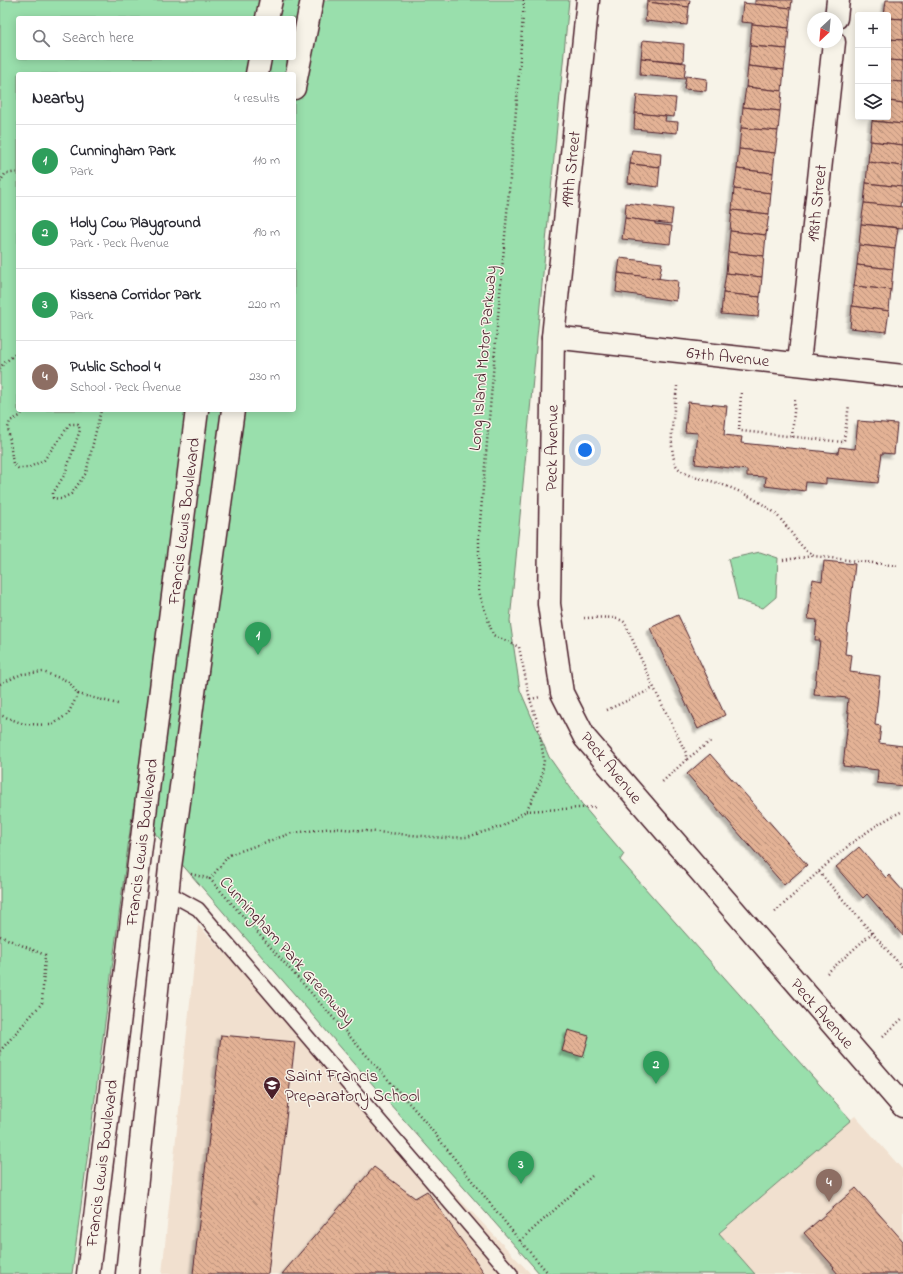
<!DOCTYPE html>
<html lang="en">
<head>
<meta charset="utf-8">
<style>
	body { margin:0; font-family:"Indie Flower",sans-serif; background:#f2f2f3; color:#2b2b33 }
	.controls { position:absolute; right:12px; top:12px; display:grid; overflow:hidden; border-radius:4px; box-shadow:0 2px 10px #0003 }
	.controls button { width:36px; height:36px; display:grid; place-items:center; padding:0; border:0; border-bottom:1px solid #e1e1e2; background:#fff; color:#2b2b33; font:20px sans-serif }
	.compass { position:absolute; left:807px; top:12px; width:36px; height:36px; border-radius:50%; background:#fff; box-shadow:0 2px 10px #0003; rotate:206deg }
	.you { position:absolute; left:585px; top:450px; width:14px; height:14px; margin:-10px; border:3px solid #fff; border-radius:50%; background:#1a73e8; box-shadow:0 0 0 6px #1a73e833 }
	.badge { display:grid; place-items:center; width:26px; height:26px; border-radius:50%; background:#4a1f2b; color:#fff; font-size:13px; font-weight:700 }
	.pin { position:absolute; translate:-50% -33px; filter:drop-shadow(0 1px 2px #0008) }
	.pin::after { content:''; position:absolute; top:21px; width:14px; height:12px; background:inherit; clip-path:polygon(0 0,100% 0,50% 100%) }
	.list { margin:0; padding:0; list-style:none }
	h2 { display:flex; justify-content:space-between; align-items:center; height:52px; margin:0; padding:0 16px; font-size:17px }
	h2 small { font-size:13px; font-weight:400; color:#7c7c81 }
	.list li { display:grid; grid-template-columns:26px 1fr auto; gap:12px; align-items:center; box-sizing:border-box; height:72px; padding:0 16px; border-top:1px solid #e1e1e2 }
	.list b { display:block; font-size:15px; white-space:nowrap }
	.list p { margin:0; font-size:13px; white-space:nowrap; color:#7c7c81 }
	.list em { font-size:13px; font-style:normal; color:#7c7c81 }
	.icon { flex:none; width:22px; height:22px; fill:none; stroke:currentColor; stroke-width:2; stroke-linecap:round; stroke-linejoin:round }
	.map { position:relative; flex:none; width:903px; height:1274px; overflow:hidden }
	.search { position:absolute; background:#fff; box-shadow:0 2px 10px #0003; left:16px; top:16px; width:280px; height:44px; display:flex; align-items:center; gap:10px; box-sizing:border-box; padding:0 14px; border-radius:4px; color:#7c7c81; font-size:15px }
	.panel { position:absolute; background:#fff; box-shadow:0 2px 10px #0003; left:16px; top:72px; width:280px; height:340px; border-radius:4px }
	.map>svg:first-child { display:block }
	.built { fill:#f1e0cf }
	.park { fill:#99dfac; stroke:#727f6c; fill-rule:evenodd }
	.building { fill:url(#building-back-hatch); stroke:#4a1f2b; filter:url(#shadow) }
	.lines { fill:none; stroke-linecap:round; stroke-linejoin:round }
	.lane-casing { stroke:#4a1f2b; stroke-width:16 }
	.street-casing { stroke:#4a1f2b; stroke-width:25 }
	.primary-casing { stroke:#4a1f2b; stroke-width:25 }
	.path { stroke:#4a1f2b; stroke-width:2.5; stroke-dasharray:1 3; stroke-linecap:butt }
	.lane { stroke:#f7f3e8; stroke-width:13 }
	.street { stroke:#f7f3e8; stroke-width:22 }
	.primary { stroke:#f7f3e8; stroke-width:22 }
	.labels { text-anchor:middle; stroke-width:3; stroke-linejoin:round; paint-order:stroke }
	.street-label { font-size:17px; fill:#4a1f2b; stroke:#f7f3e8 }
	.poi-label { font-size:17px; fill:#4a1f2b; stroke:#f7f3e8; text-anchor:start }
</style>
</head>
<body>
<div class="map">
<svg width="903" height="1274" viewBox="0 0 903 1274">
	<defs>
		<pattern id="building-back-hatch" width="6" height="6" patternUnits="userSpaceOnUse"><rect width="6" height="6" fill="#e3b295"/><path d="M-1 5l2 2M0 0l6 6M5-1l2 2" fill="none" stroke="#ba907a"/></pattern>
		<filter id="shadow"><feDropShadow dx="-3.5" dy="3.5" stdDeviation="1" flood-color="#0004"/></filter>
	</defs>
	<rect width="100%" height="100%" fill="#f7f3e8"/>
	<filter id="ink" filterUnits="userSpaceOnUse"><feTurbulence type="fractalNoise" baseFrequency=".025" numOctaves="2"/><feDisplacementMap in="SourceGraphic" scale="8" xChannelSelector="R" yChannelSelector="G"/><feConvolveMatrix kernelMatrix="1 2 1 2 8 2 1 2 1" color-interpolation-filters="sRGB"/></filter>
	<g filter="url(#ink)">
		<g class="built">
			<path d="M 198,925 L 531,1274 L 162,1274 Z"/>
			<path d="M 855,1116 L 903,1170 L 903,1274 L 755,1274 L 719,1234 Z"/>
		</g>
		<g class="park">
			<path d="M 0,0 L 569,0 L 510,621 L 520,690 L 549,757 L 584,807 L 624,854 L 620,860 L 851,1120 L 719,1233 L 755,1274 L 540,1274 L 381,1094 L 133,808 L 72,1274 L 0,1274 ZM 18,18 L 294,18 L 294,58 L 18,58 ZM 18,74 L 294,74 L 294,410 L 18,410 Z"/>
			<path d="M 760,552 L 778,558 L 776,597 L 763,608 L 738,600 L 728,559 Z"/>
		</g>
		<g class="building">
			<path d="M 648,0 L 690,0 L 689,7 L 647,2 Z"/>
			<path d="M 755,0 L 792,0 L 791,8 L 755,4 Z"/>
			<path d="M 886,0 L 903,0 L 903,19 L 888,18 L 888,15 L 884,15 Z"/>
			<path d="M 647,2 L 689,7 L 687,25 L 645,21 Z"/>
			<path d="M 743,3 L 791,8 L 789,28 L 752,24 L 752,23 L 741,22 Z"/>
			<path d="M 888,18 L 903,19 L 903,40 L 888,39 Z"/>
			<path d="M 752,24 L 789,28 L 787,49 L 750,46 Z"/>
			<path d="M 888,39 L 903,40 L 903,61 L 888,60 Z"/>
			<path d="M 643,40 L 684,44 L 683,62 L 641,58 Z"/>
			<path d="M 750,46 L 787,49 L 784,70 L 748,66 Z"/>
			<path d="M 641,58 L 686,63 L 684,79 L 640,75 Z"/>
			<path d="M 888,60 L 903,61 L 903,82 L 888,81 Z"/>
			<path d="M 748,66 L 784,70 L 782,91 L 746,87 Z"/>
			<path d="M 686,76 L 707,79 L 706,91 L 684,89 Z"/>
			<path d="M 888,81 L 903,82 L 903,103 L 888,101 Z"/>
			<path d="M 746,87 L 782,91 L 780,111 L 743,107 Z"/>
			<path d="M 637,95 L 676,98 L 674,117 L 635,113 Z"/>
			<path d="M 888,101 L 903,103 L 903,124 L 872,121 L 873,117 L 888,117 Z"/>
			<path d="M 743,107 L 780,111 L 778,131 L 741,128 Z"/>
			<path d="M 635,113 L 666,116 L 665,121 L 678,122 L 677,133 L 634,129 Z"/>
			<path d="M 872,121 L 903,124 L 903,145 L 870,141 Z"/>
			<path d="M 741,128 L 778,131 L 775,153 L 739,149 Z"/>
			<path d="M 870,141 L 903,145 L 903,166 L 868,162 Z"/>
			<path d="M 739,149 L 775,153 L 773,173 L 737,169 Z"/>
			<path d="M 632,150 L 661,153 L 660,167 L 630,164 Z"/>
			<path d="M 868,162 L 903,166 L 902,187 L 866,183 Z"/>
			<path d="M 630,164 L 660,167 L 658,187 L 628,183 Z"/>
			<path d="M 737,169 L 773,173 L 771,193 L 734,189 Z"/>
			<path d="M 866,183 L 902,187 L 900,207 L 864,203 Z"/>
			<path d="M 734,189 L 771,193 L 769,214 L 732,210 Z"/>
			<path d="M 626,203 L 673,209 L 671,224 L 625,218 Z"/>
			<path d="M 864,203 L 903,207 L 903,228 L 861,224 Z"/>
			<path d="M 732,210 L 769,214 L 766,235 L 730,231 Z"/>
			<path d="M 625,218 L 655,222 L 655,224 L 672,226 L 670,244 L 622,239 Z"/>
			<path d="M 861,224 L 898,228 L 895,249 L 859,245 Z"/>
			<path d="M 730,231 L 766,235 L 764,256 L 728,252 Z"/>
			<path d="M 859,245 L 895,249 L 893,269 L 857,265 Z"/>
			<path d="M 728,252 L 764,256 L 762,277 L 726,273 Z"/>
			<path d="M 620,258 L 662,263 L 659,279 L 618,273 Z"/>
			<path d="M 857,265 L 893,269 L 891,290 L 854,286 Z"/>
			<path d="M 618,273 L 678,281 L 676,301 L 616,292 Z"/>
			<path d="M 726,273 L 762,277 L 760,297 L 723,293 Z"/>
			<path d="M 854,286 L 891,290 L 889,311 L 852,306 Z"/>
			<path d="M 723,293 L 760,297 L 758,317 L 721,314 Z"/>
			<path d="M 852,306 L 889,311 L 886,332 L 850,328 Z"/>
			<path d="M 688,402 L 727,406 L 724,435 L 742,437 L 741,443 L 838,453 L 839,447 L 855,449 L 858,421 L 897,424 L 894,454 L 882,453 L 878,483 L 826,478 L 826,484 L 806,482 L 805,491 L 765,486 L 766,477 L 747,476 L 747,470 L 695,464 L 698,433 L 685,432 Z"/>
			<path d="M 824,561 L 855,564 L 845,654 L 852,655 L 850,672 L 880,676 L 875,725 L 881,726 L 879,743 L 903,746 L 903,786 L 877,783 L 878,770 L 843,766 L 849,712 L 847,712 L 848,698 L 814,695 L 820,640 L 815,640 L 817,620 L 808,619 L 813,579 L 822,581 Z"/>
			<path d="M 678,615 L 725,715 L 698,729 L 650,628 Z"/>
			<path d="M 710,754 L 807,865 L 784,885 L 687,774 Z"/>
			<path d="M 859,847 L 886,878 L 889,875 L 903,891 L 903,936 L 867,894 L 863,898 L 836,867 Z"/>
			<path d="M 568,1030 L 589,1036 L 583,1057 L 562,1051 Z"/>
			<path d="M 221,1035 L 295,1042 L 268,1274 L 193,1274 Z"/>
			<path d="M 374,1167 L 415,1198 L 427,1191 L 485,1274 L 282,1274 Z"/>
			<path d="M 856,1188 L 903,1241 L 903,1274 L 838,1274 L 833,1268 L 834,1267 L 804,1233 Z"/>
		</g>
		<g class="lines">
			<defs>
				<path id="lane" d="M 167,892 L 198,909 L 511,1274"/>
				<g id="street">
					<path d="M 588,0 L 553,337 L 549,604 L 562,693 L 585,738 L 903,1106"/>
					<path d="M 836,18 L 838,0"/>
					<path d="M 553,337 L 903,376"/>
					<path d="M 799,363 L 834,42"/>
				</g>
				<g id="primary">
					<path d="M 267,18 L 271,0"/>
					<path d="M 257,74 L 260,58"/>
					<path d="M 294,88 L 312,0"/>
					<path d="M 88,1274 L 151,766 L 197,410"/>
					<path d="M 127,1274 L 170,867 L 233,410"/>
				</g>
			</defs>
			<use href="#lane" class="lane-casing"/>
			<use href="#street" class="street-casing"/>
			<use href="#primary" class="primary-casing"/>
			<g class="path">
				<path d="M 524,0 L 518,87 L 479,534 L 479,592 L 493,635 L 519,647 L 530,699 L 538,724 L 544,760 L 541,780 L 534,796 L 526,811 L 503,826 L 467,837 L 444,838 L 333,828 L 292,833 L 229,855 L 210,879 L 423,1119 L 520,1241 L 549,1274"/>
				<path d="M 0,182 L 5,174 L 18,172"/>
				<path d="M 0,369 L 3,364 L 18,352"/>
				<path d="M 677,386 C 675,408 667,444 676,465 C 678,469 683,472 687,474 C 694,478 703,479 711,481 C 732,487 753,497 771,510 C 786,521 799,549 814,556 L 899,566"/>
				<path d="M 741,393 L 739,430 L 741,431 L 843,442 L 844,440 L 849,405"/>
				<path d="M 24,410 L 20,416 L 10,421 L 8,428 L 13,464 L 18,468 L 28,468 L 44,460 L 70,424 L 78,424 L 80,430 L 65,474 L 53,493 L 53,498 L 61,499 L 71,494 L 86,473 L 101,410"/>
				<path d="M 792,437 L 795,399"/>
				<path d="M 783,560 L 813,556"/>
				<path d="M 584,618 C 594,618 618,615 625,623 L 654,688 L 686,753 L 686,760 L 661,783"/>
				<path d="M 0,684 L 22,674 L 43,672 L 68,681 L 78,694 L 68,714 L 52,725 L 24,724 L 0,715"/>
				<path d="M 78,694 L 118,704"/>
				<path d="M 530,699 L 541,697"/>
				<path d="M 607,710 L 654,688"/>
				<path d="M 687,759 L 712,740"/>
				<path d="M 526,811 L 597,807"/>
				<path d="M 819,872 L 872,933"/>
				<path d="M 191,874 L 210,879"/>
				<path d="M 775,912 C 814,877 855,833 903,811"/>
				<path d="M 0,936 L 45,955 L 42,1003 L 0,1051"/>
				<path d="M 827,973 L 872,933 L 903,968"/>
				<path d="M 883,1036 L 903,1018"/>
				<path d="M 520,1241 L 592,1176"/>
			</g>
			<use href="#lane" class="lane"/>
			<use href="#street" class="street"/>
			<use href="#primary" class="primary"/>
		</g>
	</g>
	<defs>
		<symbol id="school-pin" viewBox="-11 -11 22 30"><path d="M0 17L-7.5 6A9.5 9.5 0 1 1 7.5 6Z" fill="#4a1f2b" stroke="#f7f3e8"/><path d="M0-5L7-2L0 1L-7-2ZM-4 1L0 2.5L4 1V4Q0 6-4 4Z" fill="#fff"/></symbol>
	</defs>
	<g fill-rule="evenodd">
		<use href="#school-pin" x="262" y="1075" width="20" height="27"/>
	</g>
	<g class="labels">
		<g class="street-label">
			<text transform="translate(570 169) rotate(-84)" y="6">199th Street</text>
			<text transform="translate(816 203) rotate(-84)" y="6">198th Street</text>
			<text transform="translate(728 356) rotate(6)" y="6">67th Avenue</text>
			<text transform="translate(482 358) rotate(-85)" y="6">Long Island Motor Parkway</text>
			<text transform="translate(551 448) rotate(-89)" y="6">Peck Avenue</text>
			<text transform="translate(183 521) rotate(-83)" y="6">Francis Lewis Boulevard</text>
			<text transform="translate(612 767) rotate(51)" y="6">Peck Avenue</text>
			<text transform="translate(141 842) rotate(-83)" y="6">Francis Lewis Boulevard</text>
			<text transform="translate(288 950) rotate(48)" y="6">Cunningham Park Greenway</text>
			<text transform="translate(823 1013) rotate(49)" y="6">Peck Avenue</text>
			<text transform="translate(101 1163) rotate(-83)" y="6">Francis Lewis Boulevard</text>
		</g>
		<g class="poi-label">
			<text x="285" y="1081">Saint Francis<tspan x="285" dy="20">Preparatory School</tspan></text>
		</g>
	</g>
</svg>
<div class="controls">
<button>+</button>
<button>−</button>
<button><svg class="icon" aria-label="layers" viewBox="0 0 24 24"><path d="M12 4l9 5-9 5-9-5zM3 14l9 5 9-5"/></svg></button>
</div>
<svg class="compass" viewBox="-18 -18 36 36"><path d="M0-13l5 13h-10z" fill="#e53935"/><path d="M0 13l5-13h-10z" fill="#7c7c81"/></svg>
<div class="you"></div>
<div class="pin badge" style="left:258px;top:655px;background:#2e9e5b">1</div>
<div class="pin badge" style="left:656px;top:1084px;background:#2e9e5b">2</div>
<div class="pin badge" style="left:521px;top:1184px;background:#2e9e5b">3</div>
<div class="pin badge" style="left:829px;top:1202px;background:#8d6e63">4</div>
<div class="search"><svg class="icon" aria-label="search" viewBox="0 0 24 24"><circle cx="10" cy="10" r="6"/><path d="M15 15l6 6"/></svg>Search here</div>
<section class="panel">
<h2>Nearby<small>4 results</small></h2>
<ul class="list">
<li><span class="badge" style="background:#2e9e5b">1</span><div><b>Cunningham Park</b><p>Park</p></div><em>110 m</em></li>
<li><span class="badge" style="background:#2e9e5b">2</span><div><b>Holy Cow Playground</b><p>Park · Peck Avenue</p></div><em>190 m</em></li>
<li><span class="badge" style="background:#2e9e5b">3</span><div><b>Kissena Corridor Park</b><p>Park</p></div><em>220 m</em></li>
<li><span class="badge" style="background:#8d6e63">4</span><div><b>Public School 4</b><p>School · Peck Avenue</p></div><em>230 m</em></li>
</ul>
</section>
</div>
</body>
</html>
